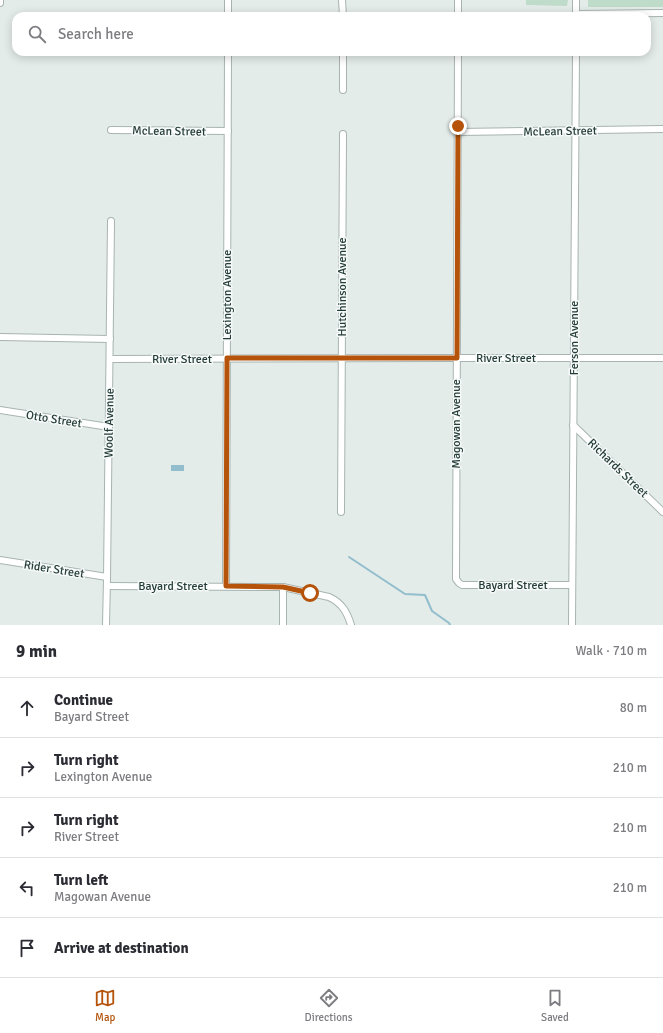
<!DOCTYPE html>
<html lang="en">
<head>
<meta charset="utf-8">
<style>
	body { margin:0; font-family:Signika,sans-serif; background:#f7f7f7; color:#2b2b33 }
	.stop { position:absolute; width:12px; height:12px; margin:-9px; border:3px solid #b45309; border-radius:50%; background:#fff }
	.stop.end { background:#b45309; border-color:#fff; box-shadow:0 1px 4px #0008 }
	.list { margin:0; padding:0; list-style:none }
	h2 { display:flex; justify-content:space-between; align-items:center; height:52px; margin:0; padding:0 16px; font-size:17px }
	h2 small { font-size:13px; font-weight:400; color:#7c7c81 }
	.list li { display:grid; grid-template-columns:26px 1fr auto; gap:12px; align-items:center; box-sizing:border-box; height:60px; padding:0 16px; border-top:1px solid #e1e1e2 }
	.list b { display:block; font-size:15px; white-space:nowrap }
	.list p { margin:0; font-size:13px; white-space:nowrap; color:#7c7c81 }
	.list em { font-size:13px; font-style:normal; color:#7c7c81 }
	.icon { flex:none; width:22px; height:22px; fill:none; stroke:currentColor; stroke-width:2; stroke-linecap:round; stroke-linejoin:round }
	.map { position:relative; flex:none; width:663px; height:625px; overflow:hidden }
	.search { position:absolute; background:#fff; box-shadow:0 2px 10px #0003; left:12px; right:12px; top:12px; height:44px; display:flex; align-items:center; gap:10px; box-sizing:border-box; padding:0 14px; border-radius:12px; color:#7c7c81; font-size:15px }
	.sheet { height:352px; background:#fff }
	nav { display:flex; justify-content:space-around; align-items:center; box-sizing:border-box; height:56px; border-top:1px solid #e1e1e2; background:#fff; font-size:11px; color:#7c7c81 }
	nav a { display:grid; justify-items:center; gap:2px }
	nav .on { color:#b45309 }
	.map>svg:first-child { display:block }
	.green { fill:#bfdbca }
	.water { fill:#91bdcc }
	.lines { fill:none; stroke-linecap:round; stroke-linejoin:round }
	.stream { stroke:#91bdcc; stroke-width:2 }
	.minor-casing { stroke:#a7b4b1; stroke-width:8 }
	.minor { stroke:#fff; stroke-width:6 }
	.route { stroke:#b45309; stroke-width:5 }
	.labels { text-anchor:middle; stroke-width:3; stroke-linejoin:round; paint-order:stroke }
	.street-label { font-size:12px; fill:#253d39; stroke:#f5f9f7 }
</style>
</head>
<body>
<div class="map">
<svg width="663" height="625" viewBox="0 0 663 625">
	<rect width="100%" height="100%" fill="#e4ecea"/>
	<g class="green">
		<path d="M 526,0 L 568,0 L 567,6 L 526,5 Z"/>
		<rect x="588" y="0" width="75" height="7"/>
	</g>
	<rect class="water" x="171" y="465" width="13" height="6"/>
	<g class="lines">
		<path class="stream" d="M 349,557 L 405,594 L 425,595 L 432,611 L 449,623 L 450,625"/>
		<defs>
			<g id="minor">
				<path d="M 342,0 L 343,16"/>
				<path d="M 0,3 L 0,0"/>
				<path d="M 576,14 L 663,13"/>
				<path d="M 228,16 L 228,0"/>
				<path d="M 458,16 L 458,0"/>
				<path d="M 576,16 L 576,0"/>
				<path d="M 343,52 L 343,90"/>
				<path d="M 458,52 L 456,579 L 459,583 L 462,585 L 572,585"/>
				<path d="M 111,130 L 228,131"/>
				<path d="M 458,132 L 663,129"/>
				<path d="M 0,337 L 110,339"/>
				<path d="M 110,359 L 451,358 L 663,358"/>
				<path d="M 0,410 L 109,427"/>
				<path d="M 573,425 L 663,512"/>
				<path d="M 341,512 L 343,134"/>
				<path d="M 0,560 L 107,577"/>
				<path d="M 107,586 L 272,587 L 283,587 L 329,597 C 342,603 347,612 351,625"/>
				<path d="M 226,586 L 228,52"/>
				<path d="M 106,625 L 107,579 L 111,221"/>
				<path d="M 283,625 L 283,587"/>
				<path d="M 572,625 L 576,52"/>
			</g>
		</defs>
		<use href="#minor" class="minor-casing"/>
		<use href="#minor" class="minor"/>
	</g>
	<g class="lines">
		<path class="route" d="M 310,593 L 283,587 L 226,586 L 227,358 L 457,358 L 458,126"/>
	</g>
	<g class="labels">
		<g class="street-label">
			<text transform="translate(169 131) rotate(1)" y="4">McLean Street</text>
			<text transform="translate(560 131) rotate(-1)" y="4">McLean Street</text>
			<text transform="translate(342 287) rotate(-90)" y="4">Hutchinson Avenue</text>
			<text transform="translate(227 295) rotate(-90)" y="4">Lexington Avenue</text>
			<text transform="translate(574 338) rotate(-90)" y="4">Ferson Avenue</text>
			<text x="506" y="362">River Street</text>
			<text x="182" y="363">River Street</text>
			<text transform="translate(54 419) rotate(9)" y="4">Otto Street</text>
			<text transform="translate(109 423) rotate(-89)" y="4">Woolf Avenue</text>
			<text transform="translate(456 424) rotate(-90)" y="4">Magowan Avenue</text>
			<text transform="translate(618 468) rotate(44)" y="4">Richards Street</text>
			<text transform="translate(54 569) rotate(9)" y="4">Rider Street</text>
			<text x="513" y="589">Bayard Street</text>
			<text x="173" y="590">Bayard Street</text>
		</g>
	</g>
</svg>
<div class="stop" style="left:310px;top:593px"></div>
<div class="stop end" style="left:458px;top:126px"></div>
<div class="search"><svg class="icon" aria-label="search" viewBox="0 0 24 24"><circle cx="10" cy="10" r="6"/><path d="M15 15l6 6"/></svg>Search here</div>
</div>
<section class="sheet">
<h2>9 min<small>Walk · 710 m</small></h2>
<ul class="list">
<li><svg class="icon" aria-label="ahead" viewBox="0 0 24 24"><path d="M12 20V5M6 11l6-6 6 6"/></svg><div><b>Continue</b><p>Bayard Street</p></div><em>80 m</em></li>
<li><svg class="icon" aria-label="right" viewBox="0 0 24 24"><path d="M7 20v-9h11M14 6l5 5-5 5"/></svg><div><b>Turn right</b><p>Lexington Avenue</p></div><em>210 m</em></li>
<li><svg class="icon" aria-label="right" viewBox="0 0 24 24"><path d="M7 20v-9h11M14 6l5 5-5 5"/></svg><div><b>Turn right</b><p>River Street</p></div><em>210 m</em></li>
<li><svg class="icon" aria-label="left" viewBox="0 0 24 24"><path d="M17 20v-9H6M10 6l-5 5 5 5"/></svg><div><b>Turn left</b><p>Magowan Avenue</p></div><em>210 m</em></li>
<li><svg class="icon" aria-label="arrive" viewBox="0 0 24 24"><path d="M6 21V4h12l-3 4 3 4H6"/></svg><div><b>Arrive at destination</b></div></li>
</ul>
</section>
<nav>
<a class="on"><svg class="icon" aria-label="map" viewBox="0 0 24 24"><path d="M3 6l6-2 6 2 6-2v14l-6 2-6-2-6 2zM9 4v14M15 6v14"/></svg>Map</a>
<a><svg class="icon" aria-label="directions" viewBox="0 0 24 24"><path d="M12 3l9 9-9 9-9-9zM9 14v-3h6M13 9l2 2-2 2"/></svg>Directions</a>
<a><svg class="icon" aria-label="saved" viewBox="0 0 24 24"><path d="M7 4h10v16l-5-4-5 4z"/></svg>Saved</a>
</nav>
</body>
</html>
